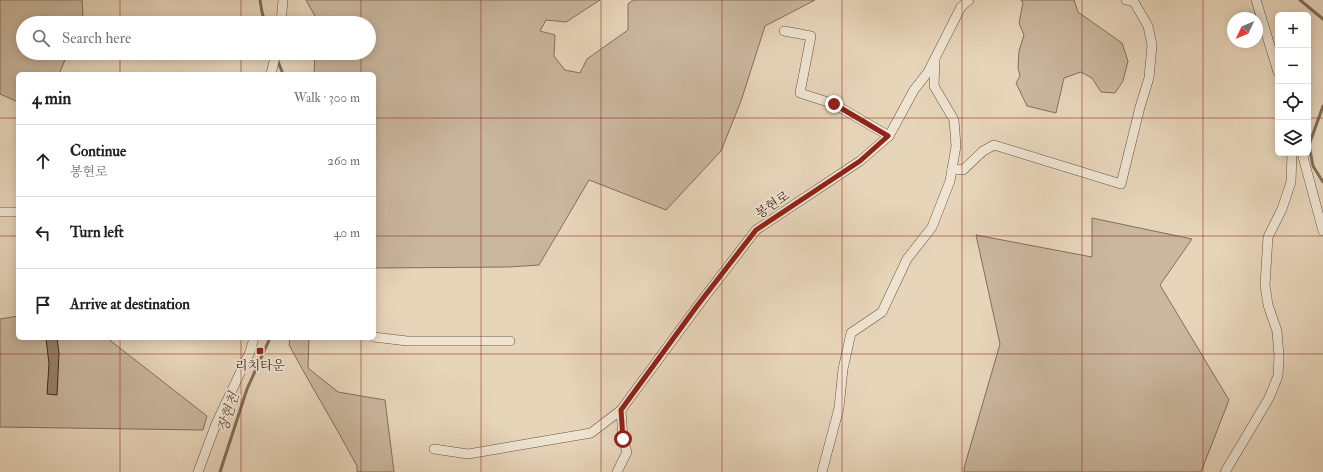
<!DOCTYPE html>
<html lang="en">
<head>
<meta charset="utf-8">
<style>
	body { margin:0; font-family:"IM FELL Double Pica","Noto Serif KR",serif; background:#f6f6f6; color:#202124 }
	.controls { position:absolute; right:12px; top:12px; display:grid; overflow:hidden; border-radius:6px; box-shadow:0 2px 10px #0003 }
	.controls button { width:36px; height:36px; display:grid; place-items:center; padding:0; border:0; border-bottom:1px solid #e0e0e0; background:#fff; color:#202124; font:20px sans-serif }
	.compass { position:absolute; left:1227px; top:12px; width:36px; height:36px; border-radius:50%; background:#fff; box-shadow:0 2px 10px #0003; rotate:226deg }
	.stop { position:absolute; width:12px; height:12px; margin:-9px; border:3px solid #8f2418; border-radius:50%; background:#fff }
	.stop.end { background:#8f2418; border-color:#fff; box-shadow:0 1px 4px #0008 }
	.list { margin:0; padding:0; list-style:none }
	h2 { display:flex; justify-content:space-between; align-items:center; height:52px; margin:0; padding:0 16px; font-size:17px }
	h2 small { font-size:13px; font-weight:400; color:#757577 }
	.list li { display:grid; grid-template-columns:26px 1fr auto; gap:12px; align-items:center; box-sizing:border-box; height:72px; padding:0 16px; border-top:1px solid #e0e0e0 }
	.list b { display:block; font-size:15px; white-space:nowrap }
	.list p { margin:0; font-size:13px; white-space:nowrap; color:#757577 }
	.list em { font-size:13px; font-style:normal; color:#757577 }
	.icon { flex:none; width:22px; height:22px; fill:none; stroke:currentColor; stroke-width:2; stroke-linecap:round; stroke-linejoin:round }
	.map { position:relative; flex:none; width:1323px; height:472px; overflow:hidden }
	.search { position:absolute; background:#fff; box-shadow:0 2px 10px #0003; left:16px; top:16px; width:360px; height:44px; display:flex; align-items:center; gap:10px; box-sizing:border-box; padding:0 14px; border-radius:22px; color:#757577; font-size:15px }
	.panel { position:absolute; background:#fff; box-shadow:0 2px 10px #0003; left:16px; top:72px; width:360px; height:268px; border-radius:6px }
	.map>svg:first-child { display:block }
	.green { fill:#cab79f; stroke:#846e5c }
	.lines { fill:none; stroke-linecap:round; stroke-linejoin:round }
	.stream { stroke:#816c5a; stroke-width:3 }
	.building { fill:#96816d; stroke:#3e261a }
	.street-casing { stroke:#685242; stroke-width:10 }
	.street { stroke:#efe4d2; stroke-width:9 }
	.route { stroke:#8f2418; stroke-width:5 }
	.grid { fill:none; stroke:#8f2418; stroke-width:1; stroke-opacity:0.55 }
	.poi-dot { fill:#8f2418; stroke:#efe4d2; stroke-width:1.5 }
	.labels { text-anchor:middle; stroke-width:3.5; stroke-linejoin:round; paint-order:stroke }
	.street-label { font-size:13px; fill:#3e261a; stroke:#efe4d2 }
	.poi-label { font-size:13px; fill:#3e261a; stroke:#efe4d2 }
	.water-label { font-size:14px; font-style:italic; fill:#60493a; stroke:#efe4d2 }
</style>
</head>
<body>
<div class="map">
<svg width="1323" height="472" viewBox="0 0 1323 472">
	<rect width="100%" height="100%" fill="#e7d5ba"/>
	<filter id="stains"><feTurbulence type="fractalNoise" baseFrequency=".005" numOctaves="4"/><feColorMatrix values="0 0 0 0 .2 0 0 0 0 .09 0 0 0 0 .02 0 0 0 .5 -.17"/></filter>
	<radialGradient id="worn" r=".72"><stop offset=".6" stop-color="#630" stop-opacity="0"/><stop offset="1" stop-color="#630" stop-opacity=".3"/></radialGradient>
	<g class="green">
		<path d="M 0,0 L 82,0 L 83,14 L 80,23 L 23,23 L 23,53 L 68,53 L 59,74 L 18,74 L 18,102 L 0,94 Z"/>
		<path d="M 306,0 L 600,0 L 566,22 L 546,20 L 540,31 L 555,35 L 554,56 L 565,70 L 580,73 L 587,59 L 628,30 L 628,4 L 633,0 L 815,0 L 765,26 L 741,101 L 721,151 L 666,210 L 589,180 L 539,265 L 509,267 L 374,268 L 374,74 L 314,74 L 315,53 L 369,53 L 369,23 L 317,23 L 317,20 Z"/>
		<path d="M 1021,0 L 1074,0 L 1078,12 L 1122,43 L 1128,61 L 1123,81 L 1115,93 L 1101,92 L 1092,78 L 1081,72 L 1064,78 L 1056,113 L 1027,106 L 1016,83 L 1020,76 L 1018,68 L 1019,51 L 1024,35 L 1019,23 L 1023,3 Z"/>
		<path d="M 1092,218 L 1192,239 L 1160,285 L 1229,400 L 1201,472 L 964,472 L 964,468 L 1000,344 L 976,235 L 1092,257 Z"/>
		<path d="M 18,316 L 18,338 L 107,338 L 207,416 L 203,430 L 0,427 L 0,319 Z"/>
		<path d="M 290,338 L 309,338 L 308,368 L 338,392 L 385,400 L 394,472 L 357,472 L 357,466 C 335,425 311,386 289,345 Z"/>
	</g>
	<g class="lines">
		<g class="stream">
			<path d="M 260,0 L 262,12 L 265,23"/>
			<path d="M 1300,0 L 1323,19"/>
			<path d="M 277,59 L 283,74"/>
			<path d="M 1323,106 L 1309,145 L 1313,166 L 1323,182"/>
			<path d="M 220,472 L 247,389 L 270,338"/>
		</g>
	</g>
	<path class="building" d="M 46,338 L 57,338 L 59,353 L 57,395 L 47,394 L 49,364 Z"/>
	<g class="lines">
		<defs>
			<g id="street">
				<path d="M 1256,0 L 1278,72"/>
				<path d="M 281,23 L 283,0"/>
				<path d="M 784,31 L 811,36 L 800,93 L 834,104 L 889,136"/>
				<path d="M 271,74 L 276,53"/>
				<path d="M 1302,153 L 1323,231"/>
				<path d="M 952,169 L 963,170 L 983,151 L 994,145 L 1121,184 L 1140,107 L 1149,78 L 1152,45 L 1148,26 L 1134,2 L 1126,0"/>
				<path d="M 0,212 L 18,212"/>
				<path d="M 374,337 L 407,341 L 510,341"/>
				<path d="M 434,449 L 468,454 L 591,433 L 621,410"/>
				<path d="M 198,472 L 216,424 L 250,352 L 254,338"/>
				<path d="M 617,472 L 627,452 L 623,439 L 621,410 L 697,307 L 756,230 L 860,161 L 889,136 L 914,90 L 928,72 L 961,7 L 969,0"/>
				<path d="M 822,472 L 839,408 L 843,369 L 851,333 L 882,312 L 907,259 L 932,227 L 950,181 L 956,146 L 954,120 L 934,86 L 935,59"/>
				<path d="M 1225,472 L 1269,398 L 1278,376 L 1279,356 L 1277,331 L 1268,305 L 1265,285 L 1268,237 L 1282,209 L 1291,182 L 1292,153"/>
			</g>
		</defs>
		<use href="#street" class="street-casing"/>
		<use href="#street" class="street"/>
	</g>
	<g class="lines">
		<path class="route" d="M 623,439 L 621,410 L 697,306 L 756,230 L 860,161 L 888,136 L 834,104"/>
	</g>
	<path class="grid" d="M 120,0 L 120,23M 241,0 L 241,23M 361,0 L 361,23M 481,0 L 481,472M 601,0 L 601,472M 722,0 L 722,472M 842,0 L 842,472M 962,0 L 962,472M 1082,0 L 1082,472M 1203,0 L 1203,472M 120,53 L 120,74M 241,53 L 241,74M 361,53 L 361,74M 0,118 L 18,118M 374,118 L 1278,118M 1308,118 L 1323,118M 0,236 L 18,236M 374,236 L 1323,236M 120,338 L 120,472M 241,338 L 241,472M 361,338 L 361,472M 0,354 L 1323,354"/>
	<rect class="poi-dot" x="256" y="347" width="8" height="8" rx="2"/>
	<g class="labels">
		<g class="street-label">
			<text transform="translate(772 204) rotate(-34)" y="5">봉현로</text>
		</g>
		<g class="poi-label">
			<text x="260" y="370">리치타운</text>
		</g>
		<g class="water-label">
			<text transform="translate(228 412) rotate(-72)" y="5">장현천</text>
		</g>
	</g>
	<rect width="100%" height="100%" filter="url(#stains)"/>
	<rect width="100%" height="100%" fill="url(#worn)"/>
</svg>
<div class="controls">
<button>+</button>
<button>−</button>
<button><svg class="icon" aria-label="locate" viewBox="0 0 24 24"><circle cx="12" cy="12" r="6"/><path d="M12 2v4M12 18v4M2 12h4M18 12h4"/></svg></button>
<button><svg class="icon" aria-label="layers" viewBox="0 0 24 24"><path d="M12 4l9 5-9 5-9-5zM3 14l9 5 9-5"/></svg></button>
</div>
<svg class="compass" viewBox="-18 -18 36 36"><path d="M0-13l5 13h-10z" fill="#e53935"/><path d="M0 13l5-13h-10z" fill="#757577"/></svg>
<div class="stop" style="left:623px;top:439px"></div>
<div class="stop end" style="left:834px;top:104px"></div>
<div class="search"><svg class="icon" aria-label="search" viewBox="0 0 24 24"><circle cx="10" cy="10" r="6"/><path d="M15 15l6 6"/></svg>Search here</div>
<section class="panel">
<h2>4 min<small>Walk · 300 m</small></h2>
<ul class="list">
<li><svg class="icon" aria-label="ahead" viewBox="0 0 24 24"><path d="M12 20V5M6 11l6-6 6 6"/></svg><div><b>Continue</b><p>봉현로</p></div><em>260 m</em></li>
<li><svg class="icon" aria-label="left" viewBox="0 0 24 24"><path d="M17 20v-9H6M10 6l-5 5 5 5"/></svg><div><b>Turn left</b></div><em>40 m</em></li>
<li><svg class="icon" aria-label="arrive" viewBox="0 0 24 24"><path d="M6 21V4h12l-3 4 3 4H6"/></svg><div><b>Arrive at destination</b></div></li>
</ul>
</section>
</div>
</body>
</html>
